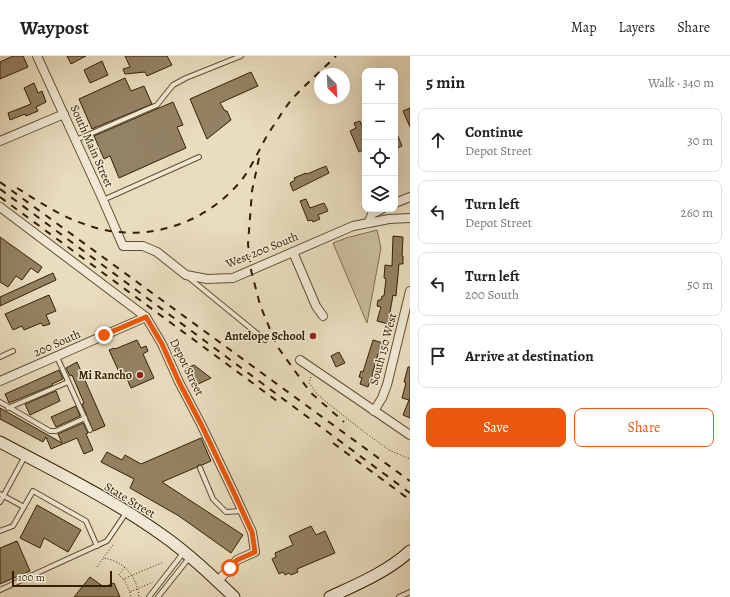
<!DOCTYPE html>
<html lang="en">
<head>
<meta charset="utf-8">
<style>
	body { margin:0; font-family:Alegreya,serif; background:#f6f6f6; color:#222 }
	.controls { position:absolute; right:12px; top:12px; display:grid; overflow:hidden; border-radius:8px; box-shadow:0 4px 16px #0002 }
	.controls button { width:36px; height:36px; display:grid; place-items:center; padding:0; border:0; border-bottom:1px solid #e0e0e0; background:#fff; color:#222; font:20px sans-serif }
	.compass { position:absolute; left:314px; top:12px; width:36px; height:36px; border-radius:50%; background:#fff; box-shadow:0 4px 16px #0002; rotate:156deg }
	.scale { position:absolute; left:12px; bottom:10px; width:100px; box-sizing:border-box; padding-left:4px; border:2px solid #352000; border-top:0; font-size:11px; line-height:14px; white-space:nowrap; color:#352000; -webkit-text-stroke:3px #f1e9d5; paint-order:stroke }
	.stop { position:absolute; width:12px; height:12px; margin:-9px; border:3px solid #ea580c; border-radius:50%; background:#fff }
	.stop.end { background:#ea580c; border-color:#fff; box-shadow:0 1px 4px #0008 }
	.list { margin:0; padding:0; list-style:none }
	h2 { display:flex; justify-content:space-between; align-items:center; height:52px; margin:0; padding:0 16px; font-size:17px }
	h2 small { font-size:13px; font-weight:400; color:#767676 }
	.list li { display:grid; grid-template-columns:26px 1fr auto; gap:12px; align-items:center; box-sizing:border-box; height:64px; margin:0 8px 8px; padding:0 8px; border:1px solid #e0e0e0; border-radius:8px }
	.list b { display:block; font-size:15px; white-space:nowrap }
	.list p { margin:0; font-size:13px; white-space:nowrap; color:#767676 }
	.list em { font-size:13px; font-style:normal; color:#767676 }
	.actions { display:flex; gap:8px; padding:12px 16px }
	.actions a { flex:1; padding:9px 0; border:1px solid #ea580c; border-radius:8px; text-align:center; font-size:14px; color:#ea580c }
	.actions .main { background:#ea580c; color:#fff }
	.icon { flex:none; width:22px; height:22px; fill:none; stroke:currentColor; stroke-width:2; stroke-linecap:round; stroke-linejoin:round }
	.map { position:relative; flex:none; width:410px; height:541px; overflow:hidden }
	header { display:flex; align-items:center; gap:24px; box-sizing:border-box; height:56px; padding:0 20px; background:#fff; border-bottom:1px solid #e0e0e0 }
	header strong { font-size:19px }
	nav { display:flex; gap:22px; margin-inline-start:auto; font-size:14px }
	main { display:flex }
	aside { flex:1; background:#fff }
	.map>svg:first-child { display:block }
	.green { fill:#cabd9f; stroke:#806e50 }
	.building { fill:#938263; stroke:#352000 }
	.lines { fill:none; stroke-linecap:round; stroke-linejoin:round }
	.lane-casing { stroke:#624f30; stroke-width:6 }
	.street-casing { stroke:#624f30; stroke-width:10 }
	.secondary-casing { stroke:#352000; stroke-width:13 }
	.path { stroke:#352000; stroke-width:1; stroke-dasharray:1 2; stroke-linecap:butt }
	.lane { stroke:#f1e9d5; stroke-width:4 }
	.street { stroke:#f1e9d5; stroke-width:8 }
	.secondary { stroke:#f1e9d5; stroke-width:11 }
	.rail { stroke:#352000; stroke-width:2; stroke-dasharray:7 7; stroke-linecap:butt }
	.route { stroke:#ea580c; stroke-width:5 }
	.poi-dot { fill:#8f2418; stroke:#f1e9d5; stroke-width:1.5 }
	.labels { text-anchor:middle; stroke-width:3; stroke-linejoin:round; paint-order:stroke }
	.street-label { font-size:12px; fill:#352000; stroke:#f1e9d5 }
	.poi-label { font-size:12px; font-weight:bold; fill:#352000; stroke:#f1e9d5; text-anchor:end }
</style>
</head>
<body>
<header>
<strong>Waypost</strong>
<nav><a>Map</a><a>Layers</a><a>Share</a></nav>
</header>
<main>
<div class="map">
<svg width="410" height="541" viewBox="0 0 410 541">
	<rect width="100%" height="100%" fill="#e9ddbf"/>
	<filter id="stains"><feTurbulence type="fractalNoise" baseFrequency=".005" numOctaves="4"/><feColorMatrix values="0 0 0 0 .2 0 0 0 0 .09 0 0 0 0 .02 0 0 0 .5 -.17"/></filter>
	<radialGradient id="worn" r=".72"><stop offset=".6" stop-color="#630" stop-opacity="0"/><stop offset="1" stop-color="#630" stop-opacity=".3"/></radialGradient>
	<path class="green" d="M 377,174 L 381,192 L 367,267 L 333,187 L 346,182 Z"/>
	<g class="building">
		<path d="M 13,0 L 23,0 L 28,11 L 0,23 L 0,6 Z"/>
		<path d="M 67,0 L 86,0 L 71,8 Z"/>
		<path d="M 125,0 L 167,0 L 172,9 L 147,20 L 145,16 L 125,18 L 123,13 L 130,11 Z"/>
		<path d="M 102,5 L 108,19 L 90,27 L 84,14 Z"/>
		<path d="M 251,16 L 258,30 L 220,47 L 225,55 L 227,55 L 231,64 L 207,83 L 190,43 Z"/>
		<path d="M 125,22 L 131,35 L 144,30 L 152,48 L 92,73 L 79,43 Z"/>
		<path d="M 34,27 L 38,37 L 42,35 L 46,46 L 36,51 L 38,55 L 26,60 L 25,58 L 10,64 L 8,57 L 31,48 L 24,32 Z"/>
		<path d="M 173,46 L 183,69 L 177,71 L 186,92 L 119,122 L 110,100 L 104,103 L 94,80 Z"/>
		<path d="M 410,52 L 410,71 L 403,55 Z"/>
		<path d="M 360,65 L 362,70 L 365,68 L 365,93 L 359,96 L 350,75 L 356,72 L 354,67 Z"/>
		<path d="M 395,73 L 402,90 L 395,93 Z"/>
		<path d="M 326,110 L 329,117 L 293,135 L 290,127 L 295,124 L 294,122 L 306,117 L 307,118 Z"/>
		<path d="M 306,143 L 310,152 L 324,147 L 328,155 L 318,159 L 320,163 L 313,166 L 312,164 L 308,165 L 300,145 Z"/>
		<path d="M 393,180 L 403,181 L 402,200 L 403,200 L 403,208 L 399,208 L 396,240 L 393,239 L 388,268 L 377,265 L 381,251 L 377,250 L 378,244 L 381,244 L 382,240 L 384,240 L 386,223 L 384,222 L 385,209 L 392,210 Z"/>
		<path d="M 0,181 L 42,211 L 38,217 L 31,212 L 22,224 L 16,220 L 8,231 L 0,226 Z"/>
		<path d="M 53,217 L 56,224 L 0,250 L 0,241 Z"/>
		<path d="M 49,239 L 56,255 L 46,259 L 50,268 L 43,270 L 41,267 L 24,274 L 22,270 L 13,274 L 5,258 Z"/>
		<path d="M 137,284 L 141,292 L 146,290 L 148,295 L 143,298 L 154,322 L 131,332 L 124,316 L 120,318 L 109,294 L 114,292 L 115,293 Z"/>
		<path d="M 373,284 L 383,287 L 380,298 L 378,298 L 372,319 L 375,320 L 373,326 L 370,325 L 368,331 L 360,328 L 362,322 L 359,321 L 361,315 L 363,316 Z"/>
		<path d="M 339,296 L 345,307 L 336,311 L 331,300 Z"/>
		<path d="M 77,306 L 105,370 L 96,374 L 93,375 L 82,348 L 84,347 L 72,319 L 70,320 L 66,312 Z"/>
		<path d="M 194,309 L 211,322 L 192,331 L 185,313 Z"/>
		<path d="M 408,311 L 410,311 L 410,362 L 403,359 L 409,344 L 402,342 L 406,327 L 404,326 Z"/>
		<path d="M 59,314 L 63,323 L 52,328 L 53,329 L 9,347 L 5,338 Z"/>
		<path d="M 56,335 L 60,345 L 30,359 L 25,348 Z"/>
		<path d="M 76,350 L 80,360 L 56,371 L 51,361 Z"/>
		<path d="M 0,352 L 62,387 L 58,378 L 83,367 L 88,377 L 86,378 L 93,394 L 84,398 L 77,382 L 51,393 L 46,381 L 43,386 L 0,363 Z"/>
		<path d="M 201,382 L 211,405 L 202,409 L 198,409 L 197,411 L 162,426 L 243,479 L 231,497 L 179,460 L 130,432 L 134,423 L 101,406 L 107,396 L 122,404 L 125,399 L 141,408 Z"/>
		<path d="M 37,449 L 81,474 L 68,496 L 44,482 L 40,492 L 20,482 Z"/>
		<path d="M 311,470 L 316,479 L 325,475 L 335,497 L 297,513 L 298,516 L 291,519 L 289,517 L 285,519 L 283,516 L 279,518 L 272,503 L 276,501 L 275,497 L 293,489 L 289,480 Z"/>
		<path d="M 17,485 L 30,515 L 0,528 L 0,492 Z"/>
		<path d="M 90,521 L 104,531 L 114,527 L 120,541 L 74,541 Z"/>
	</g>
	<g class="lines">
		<defs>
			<g id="lane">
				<path d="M 76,84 L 157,49 L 173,29 L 186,22 L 241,0"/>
				<path d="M 103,144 L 199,101"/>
				<path d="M 188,221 L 265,284"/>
				<path d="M 0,301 L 13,295"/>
				<path d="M 57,301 L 90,374"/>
				<path d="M 0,346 L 50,375 L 56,375 L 85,362"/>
				<path d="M 8,352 L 68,326"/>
				<path d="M 200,412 L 213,443 L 226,456 L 242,455"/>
				<path d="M 0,438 L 24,451"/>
				<path d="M 0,446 L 25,400"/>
				<path d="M 0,475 L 13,470 L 33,435 L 86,465 L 97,490"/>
				<path d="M 0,534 L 107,485 L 126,457"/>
				<path d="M 149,541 L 184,496"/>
				<path d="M 158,541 L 189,502"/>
				<path d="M 399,541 L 410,536"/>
			</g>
			<g id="street">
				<path d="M 37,0 L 103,144 L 123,190 L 143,190 L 157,196 L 186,219 L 207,223 L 233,222 L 353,170 L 389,163 L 410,162"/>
				<path d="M 0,85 L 64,58"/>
				<path d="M 395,147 L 410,141"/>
				<path d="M 0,151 L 146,261 L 162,288 L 179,326 L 201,368 L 234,437 L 252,476 L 255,496 L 237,504 L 218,525"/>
				<path d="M 369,166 L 372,158 L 382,153"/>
				<path d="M 293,196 L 316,250 L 323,260"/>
				<path d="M 300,304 L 410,379"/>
				<path d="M 0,325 L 146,261"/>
				<path d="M 374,355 L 382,342 L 387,329 L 410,235"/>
			</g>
			<g id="secondary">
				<path d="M 0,386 C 56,416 114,444 165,481 C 190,499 212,520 234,541"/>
				<path d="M 330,541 C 358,528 387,516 410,495"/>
			</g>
		</defs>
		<use href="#lane" class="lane-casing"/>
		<use href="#street" class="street-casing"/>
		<use href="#secondary" class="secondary-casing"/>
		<g class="path">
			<path d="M 311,321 L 309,327 L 318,339 L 359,372 L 389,394 L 410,403"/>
			<path d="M 113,489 L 103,502 C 124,505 137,520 139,541"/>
			<path d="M 97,511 L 103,503"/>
			<path d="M 125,511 L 119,519 L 123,523 L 164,506"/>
			<path d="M 124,523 L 130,536 L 153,526"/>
			<path d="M 130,536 L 131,541"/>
		</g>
		<use href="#lane" class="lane"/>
		<use href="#street" class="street"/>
		<use href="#secondary" class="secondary"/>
		<g class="rail">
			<path d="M 259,102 L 252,135 L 248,188 L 251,214 L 260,249 L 277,290 L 310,336 L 344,366"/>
			<path d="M 0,126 L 410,425"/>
			<path d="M 17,132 C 38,145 60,160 84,168 C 139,189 202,171 240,126 C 254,109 261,87 274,69 C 280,60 286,50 293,42 C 307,27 322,14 336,0"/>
			<path d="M 0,133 L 410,437"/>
			<path d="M 0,141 L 277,345"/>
			<path d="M 333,387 L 410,444"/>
		</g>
	</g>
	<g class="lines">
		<path class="route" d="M 104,279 L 146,261 L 162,288 L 179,326 L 201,368 L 234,437 L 252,476 L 255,496 L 237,504 L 230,512"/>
	</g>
	<g class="poi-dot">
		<circle cx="313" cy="280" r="4"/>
		<circle cx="140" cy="319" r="4"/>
	</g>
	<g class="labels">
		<g class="street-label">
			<text transform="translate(92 90) rotate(66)" y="4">South Main Street</text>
			<text transform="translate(262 194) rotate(-22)" y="4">West 200 South</text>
			<text transform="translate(57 287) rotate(-24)" y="4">200 South</text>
			<text transform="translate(383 293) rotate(-75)" y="4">South 150 West</text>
			<text transform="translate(187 311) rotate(64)" y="4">Depot Street</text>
			<text transform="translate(130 444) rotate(31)" y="4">State Street</text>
		</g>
		<g class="poi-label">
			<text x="305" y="284">Antelope School</text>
			<text x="132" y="323">Mi Rancho</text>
		</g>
	</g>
	<rect width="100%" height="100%" filter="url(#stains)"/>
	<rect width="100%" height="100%" fill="url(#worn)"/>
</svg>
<div class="controls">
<button>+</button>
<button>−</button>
<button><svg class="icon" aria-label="locate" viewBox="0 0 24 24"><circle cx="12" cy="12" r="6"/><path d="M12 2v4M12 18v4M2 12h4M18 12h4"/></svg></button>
<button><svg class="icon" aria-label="layers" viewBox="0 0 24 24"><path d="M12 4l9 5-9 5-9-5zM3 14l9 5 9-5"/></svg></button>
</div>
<svg class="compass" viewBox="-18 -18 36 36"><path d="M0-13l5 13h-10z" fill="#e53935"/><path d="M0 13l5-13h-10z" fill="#767676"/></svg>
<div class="scale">100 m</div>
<div class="stop" style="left:230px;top:512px"></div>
<div class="stop end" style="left:104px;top:279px"></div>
</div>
<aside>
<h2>5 min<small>Walk · 340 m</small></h2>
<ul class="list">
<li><svg class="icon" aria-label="ahead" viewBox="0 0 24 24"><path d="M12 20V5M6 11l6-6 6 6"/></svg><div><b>Continue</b><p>Depot Street</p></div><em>30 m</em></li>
<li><svg class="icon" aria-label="left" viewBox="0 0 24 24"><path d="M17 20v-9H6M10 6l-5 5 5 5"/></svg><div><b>Turn left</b><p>Depot Street</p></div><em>260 m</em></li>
<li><svg class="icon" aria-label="left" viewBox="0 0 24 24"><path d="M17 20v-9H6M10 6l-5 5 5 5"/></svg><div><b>Turn left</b><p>200 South</p></div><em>50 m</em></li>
<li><svg class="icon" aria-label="arrive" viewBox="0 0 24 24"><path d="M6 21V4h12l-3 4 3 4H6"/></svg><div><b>Arrive at destination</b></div></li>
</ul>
<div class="actions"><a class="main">Save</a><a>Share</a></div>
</aside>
</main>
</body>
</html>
